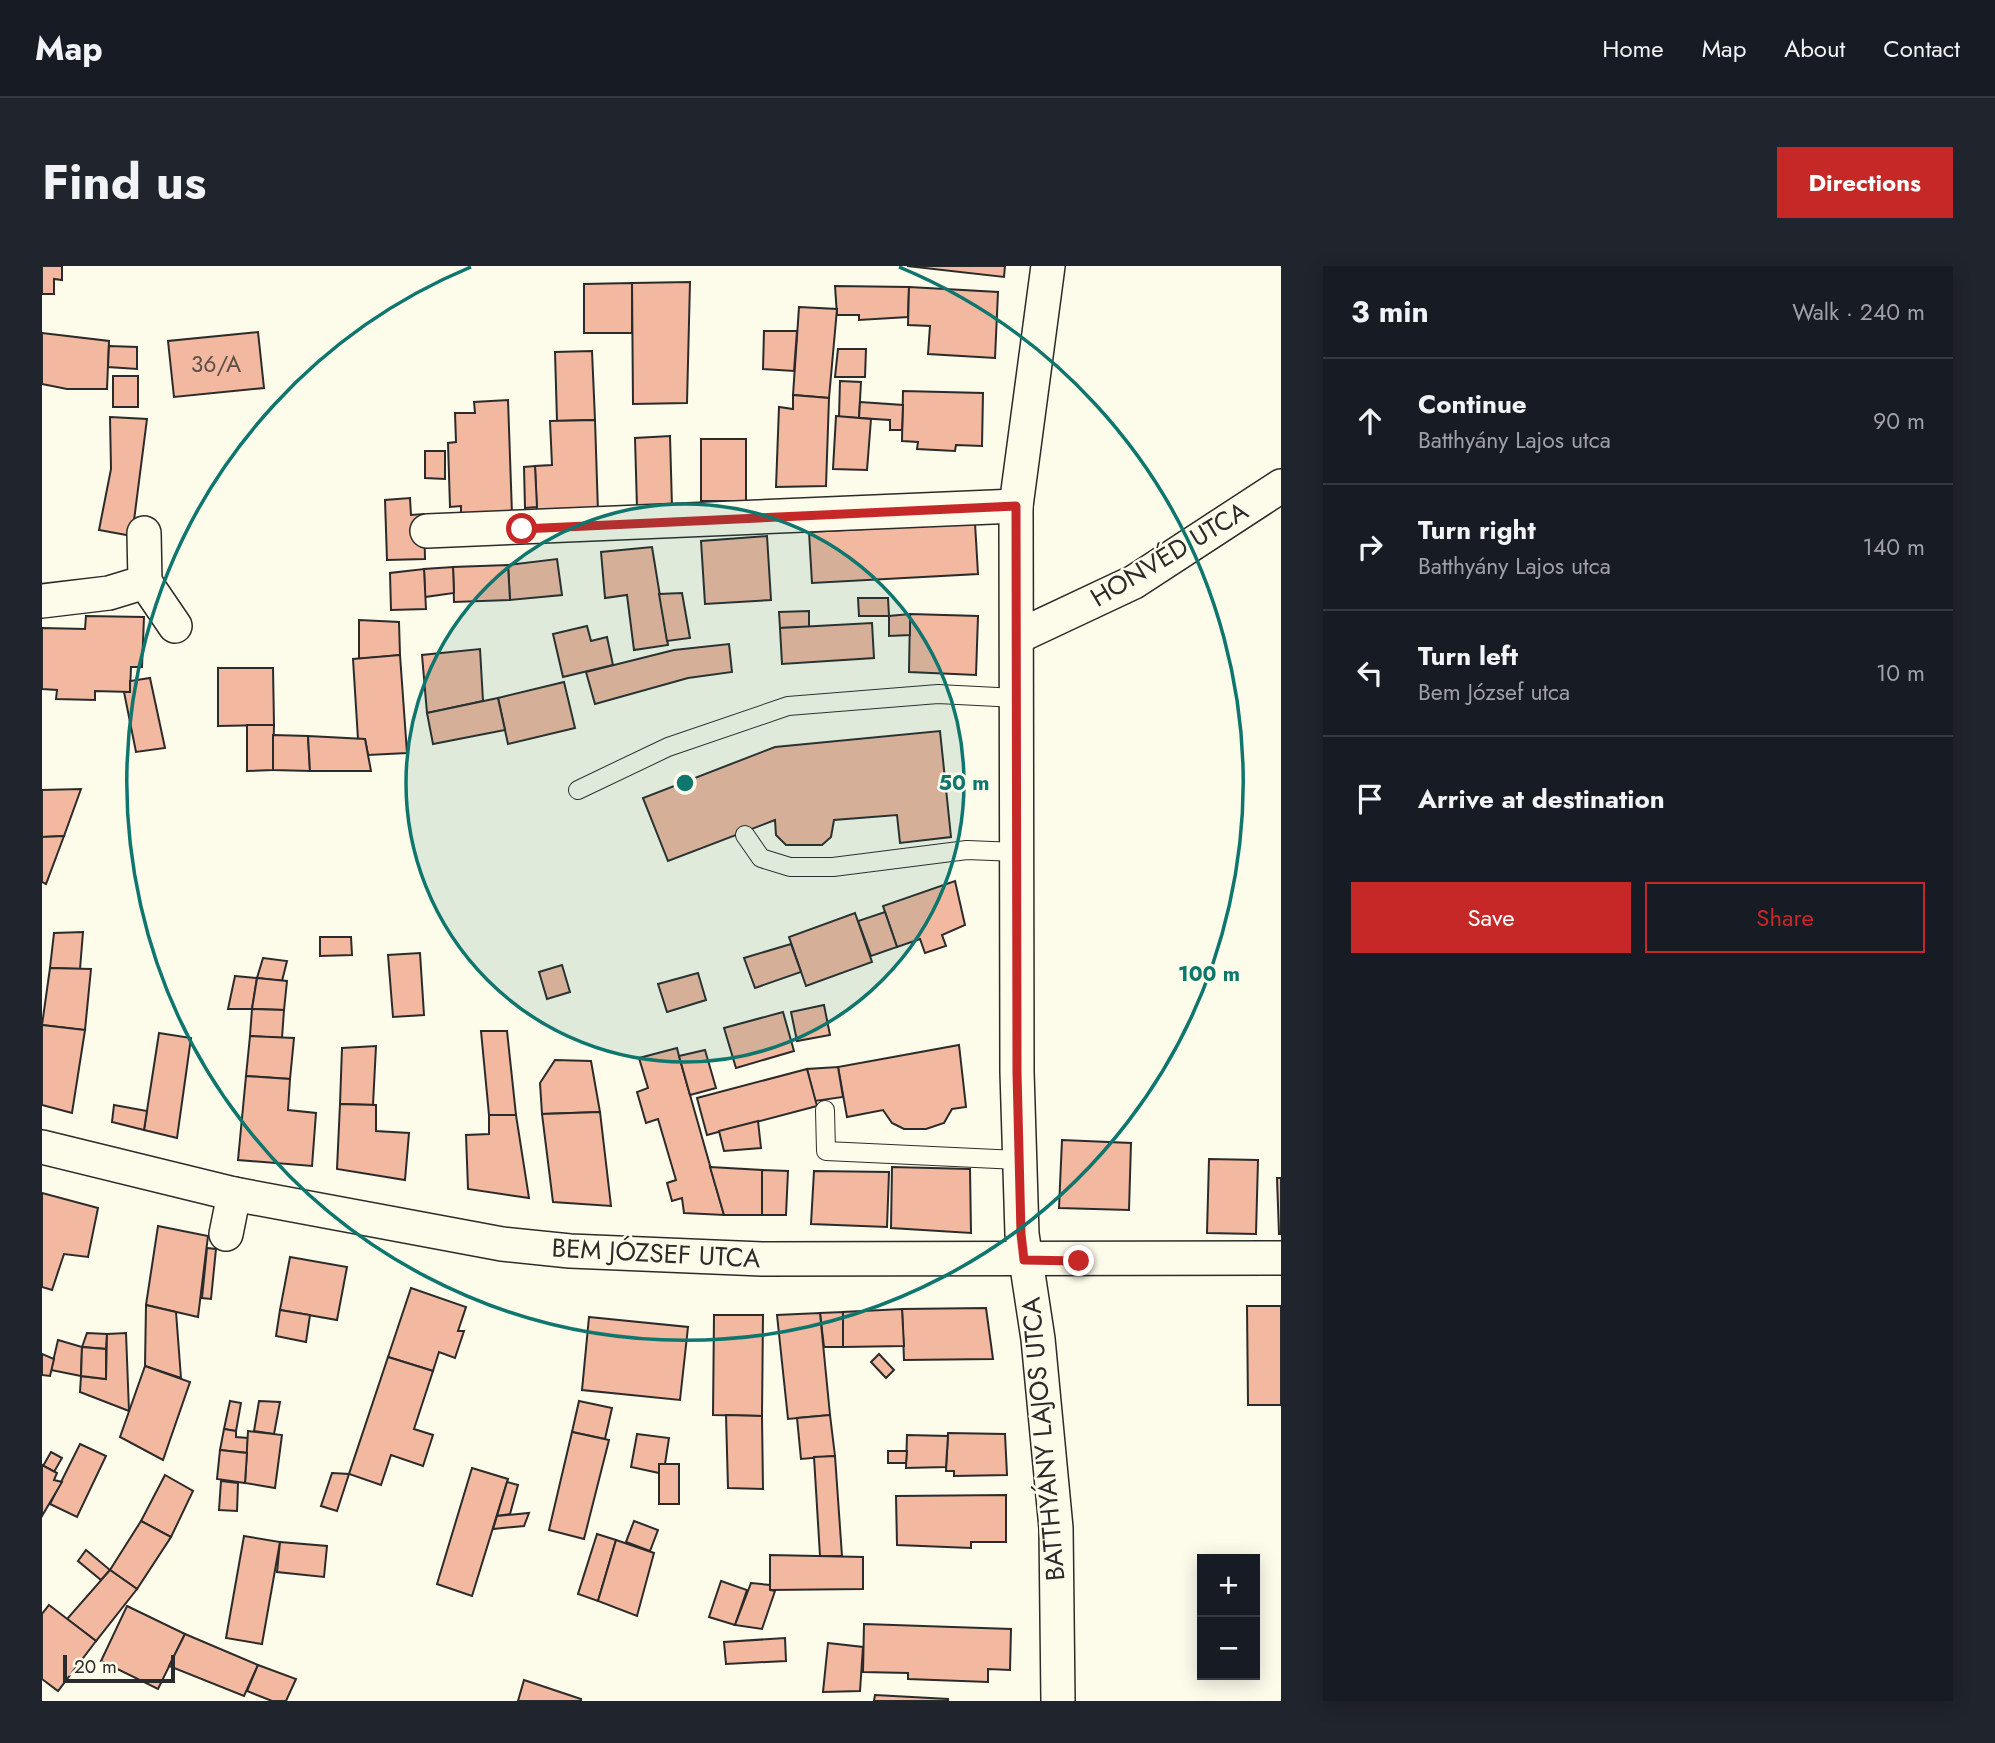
<!DOCTYPE html>
<html lang="en">
<head>
<meta charset="utf-8">
<style>
	body { margin:0; font-family:Jost,sans-serif; background:#20242c; color:#f1f3f6 }
	.controls { position:absolute; right:21px; bottom:21px; display:grid; overflow:hidden; border-radius:0px; box-shadow:0 4px 18px #0003 }
	.controls button { width:63px; height:63px; display:grid; place-items:center; padding:0; border:0; border-bottom:2px solid #363941; background:#171b24; color:#f1f3f6; font:35px sans-serif }
	.scale { position:absolute; left:21px; bottom:18px; width:112px; box-sizing:border-box; padding-left:7px; border:4px solid #2b2b2b; border-top:0; font-size:19px; line-height:24px; white-space:nowrap; color:#2b2b2b; -webkit-text-stroke:5px #fdfbea; paint-order:stroke }
	.stop { position:absolute; width:21px; height:21px; margin:-16px; border:5px solid #c62828; border-radius:50%; background:#fff }
	.stop.end { background:#c62828; border-color:#fff; box-shadow:0 2px 7px #0008 }
	.list { margin:0; padding:0; list-style:none }
	h2 { display:flex; justify-content:space-between; align-items:center; height:91px; margin:0; padding:0 28px; font-size:30px }
	h2 small { font-size:23px; font-weight:400; color:#9ea1a6 }
	.list li { display:grid; grid-template-columns:46px 1fr auto; gap:21px; align-items:center; box-sizing:border-box; height:126px; padding:0 28px; border-top:2px solid #363941 }
	.list b { display:block; font-size:26px; white-space:nowrap }
	.list p { margin:0; font-size:23px; white-space:nowrap; color:#9ea1a6 }
	.list em { font-size:23px; font-style:normal; color:#9ea1a6 }
	.actions { display:flex; gap:14px; padding:21px 28px }
	.actions a { flex:1; padding:16px 0; border:2px solid #c62828; border-radius:0px; text-align:center; font-size:24px; color:#c62828 }
	.actions .main { background:#c62828; color:#fff }
	.icon { flex:none; width:38px; height:38px; fill:none; stroke:currentColor; stroke-width:2; stroke-linecap:round; stroke-linejoin:round }
	.map { position:relative; flex:none; width:1239px; height:1435px; overflow:hidden; border-radius:0px }
	header { display:flex; align-items:center; gap:42px; box-sizing:border-box; height:98px; padding:0 35px; background:#171b24; border-bottom:2px solid #363941 }
	header strong { font-size:33px }
	nav { display:flex; gap:38px; margin-inline-start:auto; font-size:24px }
	.intro { display:flex; align-items:center; justify-content:space-between; box-sizing:border-box; height:168px; padding:0 42px }
	h1 { margin:0; font-size:49px }
	.button { padding:18px 32px; border-radius:0px; background:#c62828; color:#fff; font-size:24px; font-weight:700 }
	main { display:flex; gap:42px; padding:0 42px }
	aside { flex:1; background:#171b24; border-radius:0px; box-shadow:0 4px 18px #0003 }
	.map>svg:first-child { display:block }
	.building { fill:#f2b8a0; stroke:#2b2b2b; stroke-width:2 }
	.lines { fill:none; stroke-linecap:round; stroke-linejoin:round }
	.service-casing { stroke:#2b2b2b; stroke-width:20 }
	.minor-casing { stroke:#2b2b2b; stroke-width:36 }
	.service { stroke:#fdfbea; stroke-width:18 }
	.minor { stroke:#fdfbea; stroke-width:33 }
	.route { stroke:#c62828; stroke-width:9 }
	.ring { fill:none; stroke:#0f766e; stroke-width:3.5 }
	.labels { text-anchor:middle; stroke-width:5; stroke-linejoin:round; paint-order:stroke }
	.number-label { font-size:23px; fill:#5d4e48 }
	.street-label { font-size:26px; fill:#2b2b2b; stroke:#fdfbea }
	.centre { fill:#0f766e; stroke:#fdfbea; stroke-width:3.5 }
	.ring-label { font-size:21px; text-anchor:middle; font-weight:bold; fill:#0f766e; stroke:#fdfbea; stroke-width:5; stroke-linejoin:round; paint-order:stroke }
</style>
</head>
<body>
<header>
<strong>Map</strong>
<nav><a>Home</a><a>Map</a><a>About</a><a>Contact</a></nav>
</header>
<div class="intro"><h1>Find us</h1><a class="button">Directions</a></div>
<main>
<div class="map">
<svg width="1239" height="1435" viewBox="0 0 1239 1435">
	<rect width="100%" height="100%" fill="#fdfbea"/>
	<g class="building">
		<path d="M 0,0 L 20,0 L 20,14 L 12,13 L 12,28 L 0,28 Z"/>
		<path d="M 865,0 L 963,0 L 962,11 Z"/>
		<path d="M 648,16 L 645,137 L 591,138 L 590,17 Z"/>
		<path d="M 590,17 L 590,67 L 542,67 L 542,18 Z"/>
		<path d="M 793,20 L 867,21 L 866,51 L 817,54 L 817,49 L 795,49 Z"/>
		<path d="M 867,21 L 956,26 L 953,92 L 886,88 L 888,60 L 866,59 Z"/>
		<path d="M 757,41 L 795,43 L 787,132 L 751,129 Z"/>
		<path d="M 722,65 L 755,65 L 752,105 L 721,103 Z"/>
		<path d="M 216,66 L 222,122 L 132,131 L 126,75 Z"/>
		<path d="M 0,67 L 67,75 L 65,123 L 25,123 L 0,118 Z"/>
		<path d="M 67,80 L 95,81 L 95,103 L 66,101 Z"/>
		<path d="M 796,83 L 824,83 L 823,111 L 793,111 Z"/>
		<path d="M 550,85 L 553,154 L 515,155 L 513,86 Z"/>
		<rect x="71" y="110" width="25" height="31"/>
		<path d="M 798,115 L 819,116 L 817,152 L 797,151 Z"/>
		<path d="M 861,125 L 941,127 L 940,180 L 914,179 L 913,185 L 875,183 L 876,176 L 860,175 Z"/>
		<path d="M 751,129 L 787,132 L 784,220 L 734,221 L 737,141 L 751,143 Z"/>
		<path d="M 466,134 L 470,248 L 419,250 L 419,240 L 408,241 L 406,177 L 414,176 L 413,147 L 433,147 L 432,136 Z"/>
		<path d="M 818,136 L 861,139 L 860,164 L 848,164 L 848,154 L 817,152 Z"/>
		<path d="M 794,150 L 829,153 L 825,204 L 791,203 Z"/>
		<path d="M 68,151 L 105,153 L 90,270 L 57,264 L 69,203 Z"/>
		<path d="M 553,154 L 556,246 L 495,248 L 493,200 L 510,199 L 508,155 Z"/>
		<path d="M 628,170 L 630,241 L 595,242 L 593,172 Z"/>
		<rect x="659" y="173" width="45" height="62"/>
		<path d="M 383,185 L 403,185 L 403,213 L 383,212 Z"/>
		<path d="M 493,200 L 495,241 L 483,242 L 482,201 Z"/>
		<path d="M 368,232 L 369,249 L 382,248 L 383,293 L 345,294 L 343,234 Z"/>
		<path d="M 933,257 L 936,308 L 770,317 L 767,266 Z"/>
		<path d="M 725,270 L 729,334 L 663,338 L 659,275 Z"/>
		<path d="M 610,281 L 626,379 L 592,384 L 585,329 L 563,332 L 559,286 Z"/>
		<path d="M 515,293 L 520,329 L 468,334 L 466,299 Z"/>
		<path d="M 466,299 L 468,334 L 412,336 L 411,301 Z"/>
		<path d="M 411,301 L 412,327 L 383,331 L 382,303 Z"/>
		<path d="M 382,303 L 384,343 L 349,344 L 348,307 Z"/>
		<path d="M 640,327 L 648,372 L 625,375 L 617,328 Z"/>
		<path d="M 816,332 L 846,332 L 847,350 L 817,350 Z"/>
		<path d="M 767,345 L 767,361 L 738,362 L 737,346 Z"/>
		<path d="M 868,348 L 936,350 L 934,409 L 867,406 Z"/>
		<path d="M 868,348 L 868,369 L 847,370 L 847,350 Z"/>
		<path d="M 44,350 L 102,351 L 100,401 L 89,401 L 88,426 L 53,425 L 53,434 L 14,433 L 15,424 L 0,423 L 0,362 L 43,363 Z"/>
		<path d="M 317,354 L 357,356 L 358,389 L 317,393 Z"/>
		<path d="M 830,357 L 832,392 L 740,398 L 738,362 Z"/>
		<path d="M 545,360 L 549,375 L 565,371 L 571,399 L 521,411 L 511,368 Z"/>
		<path d="M 687,378 L 690,406 L 646,412 L 553,438 L 544,406 L 632,384 Z"/>
		<path d="M 438,383 L 441,435 L 385,447 L 380,389 Z"/>
		<path d="M 358,389 L 365,487 L 326,489 L 323,473 L 316,473 L 311,393 Z"/>
		<path d="M 176,402 L 231,402 L 232,459 L 176,460 Z"/>
		<path d="M 108,412 L 123,482 L 94,486 L 82,426 L 88,426 L 88,415 Z"/>
		<path d="M 522,416 L 533,462 L 466,478 L 456,432 Z"/>
		<path d="M 456,432 L 463,464 L 391,478 L 385,447 Z"/>
		<path d="M 205,459 L 232,459 L 231,504 L 205,505 Z"/>
		<path d="M 898,465 L 909,571 L 858,577 L 855,549 L 792,554 L 789,571 L 780,579 L 744,579 L 734,569 L 733,554 L 626,595 L 601,532 L 733,481 Z"/>
		<path d="M 231,469 L 266,470 L 268,505 L 231,504 Z"/>
		<path d="M 266,470 L 323,473 L 329,505 L 268,505 Z"/>
		<path d="M 39,523 L 22,570 L 0,571 L 0,524 Z"/>
		<path d="M 22,570 L 4,618 L 0,616 L 0,571 Z"/>
		<path d="M 913,615 L 923,659 L 900,669 L 904,680 L 883,687 L 878,673 L 855,681 L 841,640 Z"/>
		<path d="M 843,646 L 855,681 L 829,690 L 816,655 Z"/>
		<path d="M 813,647 L 830,696 L 764,720 L 747,671 Z"/>
		<path d="M 41,666 L 38,703 L 8,702 L 12,667 Z"/>
		<path d="M 278,671 L 309,671 L 310,689 L 278,690 Z"/>
		<path d="M 749,678 L 759,706 L 713,722 L 702,692 Z"/>
		<path d="M 378,687 L 382,749 L 351,751 L 346,689 Z"/>
		<path d="M 221,692 L 245,695 L 240,715 L 215,712 Z"/>
		<path d="M 520,699 L 528,726 L 505,733 L 497,706 Z"/>
		<path d="M 8,702 L 49,703 L 43,764 L 0,759 Z"/>
		<path d="M 656,707 L 664,734 L 625,746 L 616,718 Z"/>
		<path d="M 193,710 L 215,712 L 210,743 L 186,743 Z"/>
		<path d="M 215,712 L 245,715 L 242,744 L 210,743 Z"/>
		<path d="M 782,739 L 788,769 L 755,775 L 749,746 Z"/>
		<path d="M 210,743 L 242,744 L 240,772 L 208,770 Z"/>
		<path d="M 741,746 L 752,785 L 694,802 L 682,762 Z"/>
		<path d="M 0,759 L 43,764 L 30,847 L 0,839 Z"/>
		<path d="M 439,765 L 465,765 L 474,849 L 447,849 Z"/>
		<path d="M 117,767 L 149,772 L 135,872 L 102,864 Z"/>
		<path d="M 208,770 L 252,772 L 248,813 L 204,810 Z"/>
		<path d="M 917,779 L 924,841 L 910,843 L 902,857 L 884,863 L 862,863 L 850,857 L 841,844 L 805,851 L 796,801 Z"/>
		<path d="M 334,780 L 331,839 L 298,838 L 300,782 Z"/>
		<path d="M 635,782 L 637,790 L 682,949 L 642,947 L 640,932 L 630,935 L 625,917 L 634,914 L 616,853 L 604,857 L 595,826 L 606,822 L 597,792 Z"/>
		<path d="M 663,784 L 674,822 L 648,829 L 637,790 Z"/>
		<path d="M 513,794 L 549,795 L 558,846 L 500,848 L 498,817 Z"/>
		<path d="M 796,801 L 801,831 L 773,835 L 765,803 Z"/>
		<path d="M 765,803 L 775,840 L 665,869 L 655,832 Z"/>
		<path d="M 204,810 L 248,813 L 246,844 L 274,847 L 270,900 L 196,894 Z"/>
		<path d="M 298,838 L 334,839 L 334,865 L 367,867 L 363,914 L 295,903 Z"/>
		<path d="M 72,839 L 105,845 L 102,864 L 70,856 Z"/>
		<path d="M 558,846 L 569,940 L 511,936 L 500,848 Z"/>
		<path d="M 447,849 L 474,849 L 487,932 L 426,923 L 424,869 L 447,868 Z"/>
		<path d="M 716,855 L 719,882 L 682,885 L 677,865 Z"/>
		<path d="M 1020,874 L 1089,877 L 1087,944 L 1017,942 Z"/>
		<path d="M 1167,893 L 1216,894 L 1214,968 L 1165,967 Z"/>
		<path d="M 668,901 L 720,904 L 720,949 L 682,949 Z"/>
		<path d="M 850,901 L 928,903 L 929,967 L 849,962 Z"/>
		<path d="M 720,904 L 746,905 L 744,949 L 720,949 Z"/>
		<path d="M 772,905 L 847,906 L 845,961 L 769,958 Z"/>
		<path d="M 1235,912 L 1239,912 L 1239,968 L 1237,968 Z"/>
		<path d="M 0,927 L 56,942 L 46,991 L 22,988 L 10,1024 L 0,1021 Z"/>
		<path d="M 116,960 L 166,970 L 156,1051 L 104,1039 Z"/>
		<path d="M 165,982 L 174,983 L 169,1033 L 160,1032 Z"/>
		<path d="M 248,991 L 305,1001 L 295,1054 L 238,1044 Z"/>
		<path d="M 369,1022 L 424,1041 L 416,1065 L 422,1065 L 413,1092 L 397,1086 L 391,1105 L 346,1091 Z"/>
		<path d="M 104,1039 L 134,1046 L 139,1112 L 103,1100 Z"/>
		<path d="M 1205,1040 L 1239,1040 L 1239,1139 L 1206,1139 Z"/>
		<path d="M 944,1042 L 951,1093 L 862,1094 L 860,1043 Z"/>
		<path d="M 860,1043 L 862,1080 L 801,1081 L 801,1046 Z"/>
		<path d="M 238,1044 L 268,1049 L 264,1076 L 234,1070 Z"/>
		<path d="M 801,1046 L 801,1081 L 782,1081 L 778,1047 Z"/>
		<path d="M 778,1047 L 788,1149 L 746,1153 L 735,1049 Z"/>
		<path d="M 672,1049 L 721,1049 L 720,1150 L 671,1149 Z"/>
		<path d="M 547,1051 L 646,1061 L 638,1134 L 540,1124 Z"/>
		<path d="M 45,1067 L 65,1068 L 64,1083 L 40,1081 Z"/>
		<path d="M 84,1067 L 87,1145 L 38,1126 L 39,1110 L 64,1113 L 65,1068 Z"/>
		<path d="M 16,1074 L 40,1081 L 39,1110 L 9,1104 Z"/>
		<path d="M 40,1081 L 64,1083 L 64,1113 L 39,1110 Z"/>
		<path d="M 0,1088 L 12,1093 L 8,1110 L 0,1109 Z"/>
		<path d="M 837,1088 L 852,1104 L 844,1112 L 829,1096 Z"/>
		<path d="M 346,1091 L 391,1105 L 372,1163 L 391,1169 L 381,1200 L 349,1189 L 339,1219 L 307,1208 Z"/>
		<path d="M 103,1100 L 148,1116 L 121,1194 L 78,1171 Z"/>
		<path d="M 188,1135 L 199,1137 L 194,1165 L 182,1163 Z"/>
		<path d="M 217,1135 L 238,1136 L 232,1168 L 212,1165 Z"/>
		<path d="M 537,1135 L 570,1142 L 563,1173 L 530,1166 Z"/>
		<path d="M 684,1149 L 720,1150 L 721,1223 L 686,1222 Z"/>
		<path d="M 788,1149 L 793,1190 L 759,1193 L 755,1152 Z"/>
		<path d="M 182,1163 L 194,1165 L 194,1171 L 206,1172 L 205,1187 L 178,1184 Z"/>
		<path d="M 206,1165 L 240,1169 L 233,1222 L 203,1217 Z"/>
		<path d="M 530,1166 L 567,1174 L 542,1273 L 507,1264 Z"/>
		<path d="M 906,1167 L 963,1168 L 965,1209 L 912,1210 L 912,1205 L 904,1205 Z"/>
		<path d="M 595,1168 L 627,1172 L 623,1198 L 617,1198 L 617,1207 L 589,1201 Z"/>
		<path d="M 865,1169 L 906,1170 L 904,1201 L 864,1202 Z"/>
		<path d="M 38,1178 L 64,1190 L 35,1251 L 8,1238 Z"/>
		<path d="M 178,1184 L 205,1187 L 203,1217 L 175,1213 Z"/>
		<path d="M 846,1185 L 865,1185 L 864,1197 L 846,1197 Z"/>
		<path d="M 9,1186 L 20,1192 L 12,1206 L 1,1200 Z"/>
		<path d="M 793,1190 L 800,1290 L 778,1290 L 772,1191 Z"/>
		<rect x="617" y="1198" width="20" height="40"/>
		<path d="M 0,1199 L 15,1207 L 12,1214 L 20,1216 L 0,1250 Z"/>
		<path d="M 430,1202 L 466,1213 L 430,1330 L 395,1318 Z"/>
		<path d="M 290,1207 L 307,1208 L 295,1245 L 279,1240 Z"/>
		<path d="M 123,1209 L 151,1225 L 129,1271 L 99,1255 Z"/>
		<path d="M 179,1215 L 196,1217 L 195,1245 L 177,1244 Z"/>
		<path d="M 465,1216 L 476,1219 L 468,1248 L 455,1250 Z"/>
		<path d="M 964,1229 L 964,1276 L 929,1276 L 929,1282 L 855,1279 L 854,1230 Z"/>
		<path d="M 487,1247 L 482,1260 L 451,1263 L 455,1250 Z"/>
		<path d="M 99,1255 L 129,1271 L 95,1323 L 68,1304 Z"/>
		<path d="M 592,1255 L 616,1264 L 608,1285 L 584,1276 Z"/>
		<path d="M 555,1268 L 574,1274 L 556,1335 L 536,1328 Z"/>
		<path d="M 202,1270 L 238,1276 L 220,1378 L 184,1372 Z"/>
		<path d="M 574,1274 L 612,1287 L 595,1350 L 556,1335 Z"/>
		<path d="M 238,1276 L 285,1280 L 282,1311 L 235,1306 Z"/>
		<path d="M 44,1284 L 68,1304 L 59,1314 L 36,1295 Z"/>
		<path d="M 728,1289 L 821,1291 L 821,1323 L 728,1324 Z"/>
		<path d="M 68,1304 L 95,1323 L 54,1375 L 25,1353 Z"/>
		<path d="M 679,1315 L 705,1324 L 693,1359 L 667,1351 Z"/>
		<path d="M 709,1317 L 728,1319 L 728,1324 L 733,1325 L 720,1363 L 693,1359 Z"/>
		<path d="M 7,1339 L 54,1375 L 16,1425 L 0,1413 L 0,1348 Z"/>
		<path d="M 85,1340 L 143,1368 L 116,1423 L 59,1395 Z"/>
		<path d="M 822,1358 L 969,1363 L 968,1404 L 946,1403 L 946,1416 L 866,1413 L 866,1407 L 821,1406 Z"/>
		<path d="M 143,1368 L 216,1399 L 202,1430 L 127,1400 Z"/>
		<path d="M 743,1372 L 744,1395 L 684,1398 L 682,1376 Z"/>
		<path d="M 786,1377 L 821,1381 L 818,1425 L 781,1426 Z"/>
		<path d="M 216,1399 L 254,1413 L 244,1435 L 230,1435 L 205,1425 Z"/>
		<path d="M 482,1414 L 539,1433 L 539,1435 L 476,1435 Z"/>
		<path d="M 833,1429 L 906,1433 L 906,1435 L 832,1435 Z"/>
	</g>
	<g class="lines">
		<defs>
			<g id="service">
				<path d="M 536,524 L 626,481 L 746,440 L 896,428 L 975,432"/>
				<path d="M 703,569 L 719,592 L 748,601 L 791,601 L 925,584 L 975,586"/>
				<path d="M 783,844 L 784,885 L 977,894"/>
			</g>
			<g id="minor">
				<path d="M 1006,0 L 974,240 L 975,806 L 980,968 L 996,1073 L 1014,1262 L 1016,1435"/>
				<path d="M 385,265 L 974,240"/>
				<path d="M 103,316 L 133,360"/>
				<path d="M 0,335 L 67,327 L 103,316 L 102,267"/>
				<path d="M 975,371 L 1092,316 L 1239,220"/>
				<path d="M 0,881 L 192,928 L 460,978 L 528,985 L 720,993 L 1239,992"/>
				<path d="M 184,968 L 192,928"/>
			</g>
		</defs>
		<use href="#service" class="service-casing"/>
		<use href="#minor" class="minor-casing"/>
		<use href="#service" class="service"/>
		<use href="#minor" class="minor"/>
	</g>
	<g class="lines">
		<path class="route" d="M 480,263 L 974,240 L 975,806 L 979,968 L 982,994 L 1037,995"/>
	</g>
	<circle cx="643" cy="517" r="279" fill="#0f766e" fill-opacity=".12"/>
	<g class="ring">
		<circle cx="643" cy="517" r="279"/>
		<path d="M857 1A558 558 0 1 1 429 1"/>
	</g>
	<g class="labels">
		<g class="number-label">
			<text x="174" y="106">36/A</text>
		</g>
		<g class="street-label">
			<text transform="translate(1127 288) rotate(-31)" y="9">HONVÉD UTCA</text>
			<text transform="translate(614 987) rotate(3)" y="9">BEM JÓZSEF UTCA</text>
			<text transform="translate(1001 1173) rotate(-95)" y="9">BATTHYÁNY LAJOS UTCA</text>
		</g>
	</g>
	<circle cx="643" cy="517" r="10" class="centre"/>
	<g class="ring-label">
		<text x="922" y="524">50 m</text>
		<text x="1167" y="715">100 m</text>
	</g>
</svg>
<div class="controls">
<button>+</button>
<button>−</button>
</div>
<div class="scale">20 m</div>
<div class="stop" style="left:480px;top:263px"></div>
<div class="stop end" style="left:1037px;top:995px"></div>
</div>
<aside>
<h2>3 min<small>Walk · 240 m</small></h2>
<ul class="list">
<li><svg class="icon" aria-label="ahead" viewBox="0 0 24 24"><path d="M12 20V5M6 11l6-6 6 6"/></svg><div><b>Continue</b><p>Batthyány Lajos utca</p></div><em>90 m</em></li>
<li><svg class="icon" aria-label="right" viewBox="0 0 24 24"><path d="M7 20v-9h11M14 6l5 5-5 5"/></svg><div><b>Turn right</b><p>Batthyány Lajos utca</p></div><em>140 m</em></li>
<li><svg class="icon" aria-label="left" viewBox="0 0 24 24"><path d="M17 20v-9H6M10 6l-5 5 5 5"/></svg><div><b>Turn left</b><p>Bem József utca</p></div><em>10 m</em></li>
<li><svg class="icon" aria-label="arrive" viewBox="0 0 24 24"><path d="M6 21V4h12l-3 4 3 4H6"/></svg><div><b>Arrive at destination</b></div></li>
</ul>
<div class="actions"><a class="main">Save</a><a>Share</a></div>
</aside>
</main>
</body>
</html>
